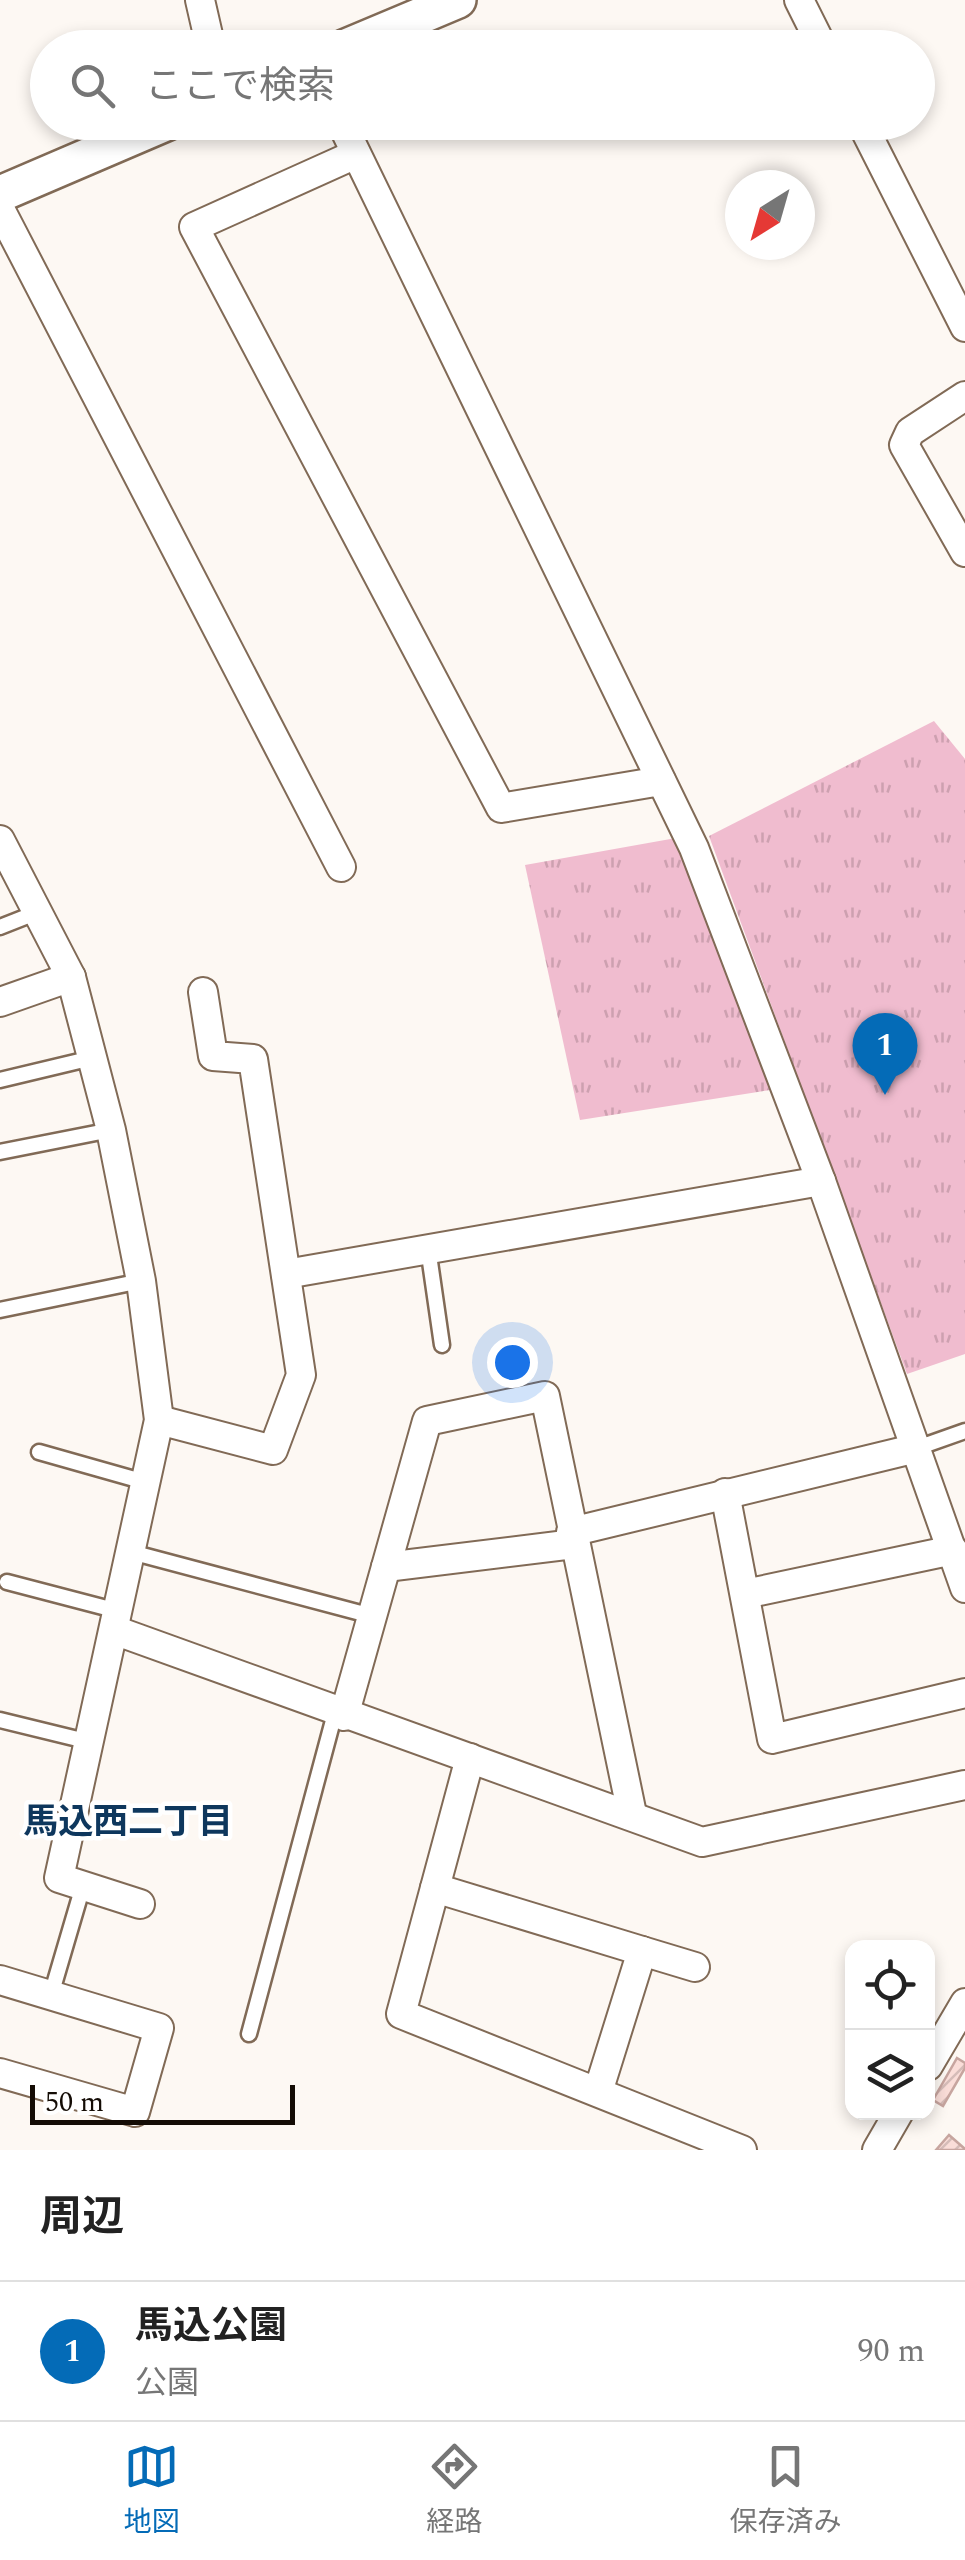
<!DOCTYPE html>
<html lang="ja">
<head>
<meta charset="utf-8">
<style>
	body { margin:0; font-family:Spectral,"Noto Sans JP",serif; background:#f2f2f2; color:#222 }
	.controls { position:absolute; right:30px; bottom:30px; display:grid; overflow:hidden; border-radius:20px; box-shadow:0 5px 15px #0003 }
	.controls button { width:90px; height:90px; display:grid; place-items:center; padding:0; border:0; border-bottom:2px solid #e0e0e0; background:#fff; color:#222; font:50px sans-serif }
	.compass { position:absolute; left:725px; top:170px; width:90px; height:90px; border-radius:50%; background:#fff; box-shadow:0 5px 15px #0003; rotate:217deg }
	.scale { position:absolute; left:30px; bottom:25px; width:265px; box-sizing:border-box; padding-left:10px; border:5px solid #140c05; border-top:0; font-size:28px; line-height:35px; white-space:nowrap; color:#140c05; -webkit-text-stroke:8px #fff; paint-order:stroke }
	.you { position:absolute; left:512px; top:1362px; width:35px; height:35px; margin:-25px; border:8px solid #fff; border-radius:50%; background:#1a73e8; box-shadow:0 0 0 15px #1a73e833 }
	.badge { display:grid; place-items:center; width:65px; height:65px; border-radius:50%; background:#046bb7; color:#fff; font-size:32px; font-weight:700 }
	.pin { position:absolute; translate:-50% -82px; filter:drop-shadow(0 2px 5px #0008) }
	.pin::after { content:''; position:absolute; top:52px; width:35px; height:30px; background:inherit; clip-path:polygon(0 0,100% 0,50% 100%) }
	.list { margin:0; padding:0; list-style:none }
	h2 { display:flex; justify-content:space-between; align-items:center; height:130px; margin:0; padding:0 40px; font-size:42px }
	h2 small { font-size:32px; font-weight:400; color:#767676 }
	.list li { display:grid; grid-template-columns:65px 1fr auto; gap:30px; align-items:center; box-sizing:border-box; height:140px; padding:0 40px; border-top:2px solid #e0e0e0 }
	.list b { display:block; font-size:38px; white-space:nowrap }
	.list p { margin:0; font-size:32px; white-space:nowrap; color:#767676 }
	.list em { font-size:32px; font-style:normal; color:#767676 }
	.icon { flex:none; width:55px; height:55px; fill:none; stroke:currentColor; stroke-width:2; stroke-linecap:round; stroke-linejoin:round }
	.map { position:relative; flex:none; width:965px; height:2150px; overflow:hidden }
	.search { position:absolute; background:#fff; box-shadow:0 5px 15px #0003; left:30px; right:30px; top:30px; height:110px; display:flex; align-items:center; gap:25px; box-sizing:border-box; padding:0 35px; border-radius:55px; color:#767676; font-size:38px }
	.sheet { height:270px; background:#fff }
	nav { display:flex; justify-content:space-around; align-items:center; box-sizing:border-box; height:140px; border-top:2px solid #e0e0e0; background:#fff; font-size:28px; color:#767676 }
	nav a { display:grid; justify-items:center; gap:5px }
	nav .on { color:#046bb7 }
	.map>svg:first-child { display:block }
	.park { fill:url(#park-tufts) }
	.building { fill:url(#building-hatch); stroke:#c7a59f; stroke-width:2.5 }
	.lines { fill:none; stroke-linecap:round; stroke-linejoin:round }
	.service-casing { stroke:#816a56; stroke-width:19 }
	.minor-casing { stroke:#816a56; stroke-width:32 }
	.tertiary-casing { stroke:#816a56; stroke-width:40 }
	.service { stroke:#fff; stroke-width:14 }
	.minor { stroke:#fff; stroke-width:28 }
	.tertiary { stroke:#fff; stroke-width:35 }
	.labels { text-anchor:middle; stroke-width:9; stroke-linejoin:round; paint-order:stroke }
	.neighbourhood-label { font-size:35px; font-weight:bold; fill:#0e375d; stroke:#fff }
</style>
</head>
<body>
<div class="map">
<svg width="965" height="2150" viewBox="0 0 965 2150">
	<defs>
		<pattern id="park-tufts" width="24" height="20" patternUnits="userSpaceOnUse" patternTransform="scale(2.5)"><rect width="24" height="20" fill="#f0bccf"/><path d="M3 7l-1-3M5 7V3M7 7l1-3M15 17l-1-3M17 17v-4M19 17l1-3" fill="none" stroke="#cda0b0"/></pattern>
		<pattern id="building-hatch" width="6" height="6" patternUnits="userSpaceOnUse" patternTransform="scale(2.5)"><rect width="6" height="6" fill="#faddd8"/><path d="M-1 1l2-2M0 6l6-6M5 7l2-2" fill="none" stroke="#d5bcb8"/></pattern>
	</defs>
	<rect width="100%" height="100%" fill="#fdf8f3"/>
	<g class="park">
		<path d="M 934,721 L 965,759 L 965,1354 L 907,1374 L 709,836 Z"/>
		<path d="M 676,838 L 770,1090 L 580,1120 L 525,865 Z"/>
	</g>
	<g class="building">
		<path d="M 957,2058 L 965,2063 L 965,2068 L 943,2106 L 933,2100 Z"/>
		<path d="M 949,2135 L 965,2149 L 965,2150 L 936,2150 Z"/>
	</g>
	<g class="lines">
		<defs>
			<g id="service">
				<path d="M 0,927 L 38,912"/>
				<path d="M 0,1080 L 92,1058"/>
				<path d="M 0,1152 L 111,1130"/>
				<path d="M 428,1248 L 442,1345"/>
				<path d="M 0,1310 L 141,1281"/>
				<path d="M 917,1448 L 965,1431"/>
				<path d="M 39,1452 L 145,1482"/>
				<path d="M 131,1552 L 372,1616"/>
				<path d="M 7,1582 L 118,1611"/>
				<path d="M 0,1720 L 90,1742"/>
				<path d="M 51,1995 L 83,1886"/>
				<path d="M 249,2034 L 335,1713"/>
			</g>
			<g id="minor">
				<path d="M 200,0 L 211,48"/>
				<path d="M 799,0 L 823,48"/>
				<path d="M 341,122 L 694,848 L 821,1181 L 965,1588"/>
				<path d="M 861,122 L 965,327"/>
				<path d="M 356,154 L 194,227 L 501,808 L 661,781"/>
				<path d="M 0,209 L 341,867"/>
				<path d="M 965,396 L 910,432 L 904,445 L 965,552"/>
				<path d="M 0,840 L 71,977 L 111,1130 L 141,1281 L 159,1420 L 59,1878 L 140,1904"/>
				<path d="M 0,1002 L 71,977"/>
				<path d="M 286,1274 L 821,1181"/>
				<path d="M 159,1420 L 273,1450 L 301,1375 L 253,1059 L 213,1056 L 203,992"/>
				<path d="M 725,1493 L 772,1739 L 965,1693"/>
				<path d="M 571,1532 L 917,1448"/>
				<path d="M 386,1567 L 574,1544"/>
				<path d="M 745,1594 L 953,1550"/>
				<path d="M 114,1630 L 702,1842 L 965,1785"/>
				<path d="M 344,1716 L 427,1421 L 545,1396 L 632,1814"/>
				<path d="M 470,1758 L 401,2014 L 742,2150"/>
				<path d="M 435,1888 L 642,1951 L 598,2092"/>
				<path d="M 642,1951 L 695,1967"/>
				<path d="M 0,1980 L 159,2028 L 135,2112 L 0,2073"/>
				<path d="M 928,2066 L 965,2003"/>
				<path d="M 877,2150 L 899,2112"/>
			</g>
			<g id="tertiary">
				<path d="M 344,48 L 458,0"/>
				<path d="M 0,194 L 168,122"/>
			</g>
		</defs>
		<use href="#service" class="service-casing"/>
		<use href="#minor" class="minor-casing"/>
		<use href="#tertiary" class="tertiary-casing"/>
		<use href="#service" class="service"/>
		<use href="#minor" class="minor"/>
		<use href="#tertiary" class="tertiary"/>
	</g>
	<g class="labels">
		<g class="neighbourhood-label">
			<text x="128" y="1833">馬込西二丁目</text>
		</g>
	</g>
</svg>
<div class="controls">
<button><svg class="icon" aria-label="locate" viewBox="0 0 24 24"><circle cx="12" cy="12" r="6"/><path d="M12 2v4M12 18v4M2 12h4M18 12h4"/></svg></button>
<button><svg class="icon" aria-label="layers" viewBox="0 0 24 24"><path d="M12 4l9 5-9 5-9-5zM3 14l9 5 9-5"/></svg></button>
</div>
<svg class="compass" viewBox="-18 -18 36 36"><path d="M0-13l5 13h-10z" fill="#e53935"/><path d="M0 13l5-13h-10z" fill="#767676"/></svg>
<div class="scale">50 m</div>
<div class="you"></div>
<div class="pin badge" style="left:885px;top:1095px">1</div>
<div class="search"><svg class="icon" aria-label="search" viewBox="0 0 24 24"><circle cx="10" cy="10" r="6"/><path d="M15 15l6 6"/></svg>ここで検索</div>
</div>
<section class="sheet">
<h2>周辺<small></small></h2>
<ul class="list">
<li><span class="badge">1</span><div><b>馬込公園</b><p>公園</p></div><em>90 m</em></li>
</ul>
</section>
<nav>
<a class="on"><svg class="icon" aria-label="map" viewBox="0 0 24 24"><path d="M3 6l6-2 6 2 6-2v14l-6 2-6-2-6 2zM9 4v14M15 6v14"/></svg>地図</a>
<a><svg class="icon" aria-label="directions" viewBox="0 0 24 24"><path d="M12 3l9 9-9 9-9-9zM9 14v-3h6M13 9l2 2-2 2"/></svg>経路</a>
<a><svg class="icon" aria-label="saved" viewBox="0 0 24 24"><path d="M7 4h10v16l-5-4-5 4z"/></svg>保存済み</a>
</nav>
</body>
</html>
